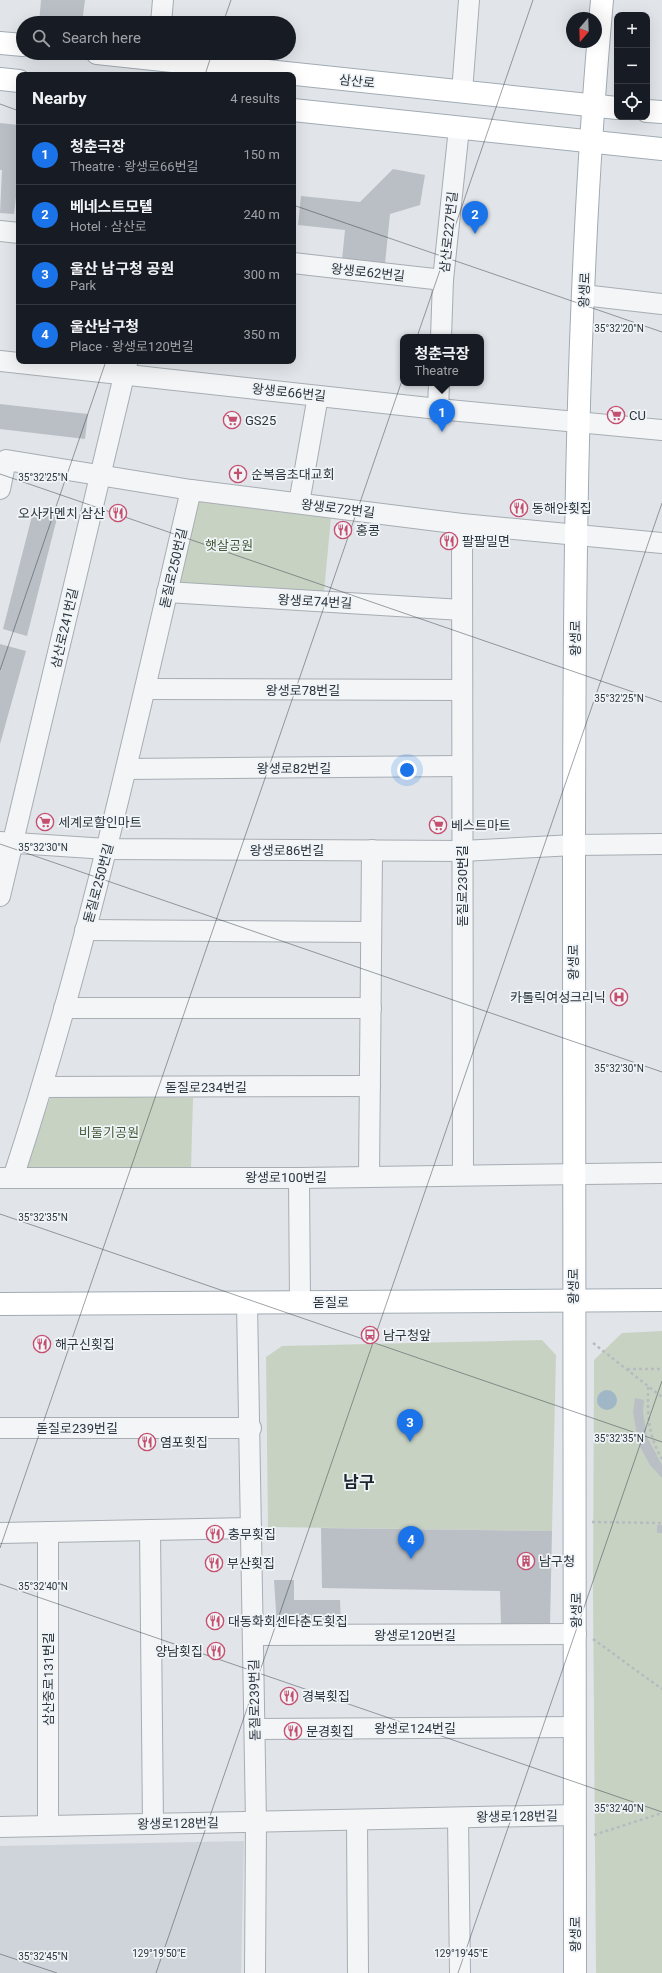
<!DOCTYPE html>
<html lang="en">
<head>
<meta charset="utf-8">
<style>
	body { margin:0; font-family:Roboto,"Noto Sans KR",sans-serif; background:#242831; color:#f1f3f6 }
	.controls { position:absolute; right:12px; top:12px; display:grid; overflow:hidden; border-radius:8px; box-shadow:0 4px 16px #0002 }
	.controls button { width:36px; height:36px; display:grid; place-items:center; padding:0; border:0; border-bottom:1px solid #363941; background:#171b24; color:#f1f3f6; font:20px sans-serif }
	.compass { position:absolute; left:566px; top:12px; width:36px; height:36px; border-radius:50%; background:#171b24; box-shadow:0 4px 16px #0002; rotate:199deg }
	.you { position:absolute; left:407px; top:770px; width:14px; height:14px; margin:-10px; border:3px solid #fff; border-radius:50%; background:#1a73e8; box-shadow:0 0 0 6px #1a73e833 }
	.badge { display:grid; place-items:center; width:26px; height:26px; border-radius:50%; background:#1a73e8; color:#fff; font-size:13px; font-weight:700 }
	.pin { position:absolute; translate:-50% -33px; filter:drop-shadow(0 1px 2px #0008) }
	.pin::after { content:''; position:absolute; top:21px; width:14px; height:12px; background:inherit; clip-path:polygon(0 0,100% 0,50% 100%) }
	.popup { position:absolute; left:400px; top:334px; width:84px; height:52px; box-sizing:border-box; display:grid; place-content:center; border-radius:8px; background:#171b24; filter:drop-shadow(0 1px 3px #0005); font-size:13px; white-space:nowrap; color:#9ea1a6 }
	.popup b { font-size:15px; color:#f1f3f6 }
	.popup::after { content:''; position:absolute; left:50%; top:100%; margin-left:-8px; border:8px solid transparent; border-top-color:#171b24 }
	.list { margin:0; padding:0; list-style:none }
	h2 { display:flex; justify-content:space-between; align-items:center; height:52px; margin:0; padding:0 16px; font-size:17px }
	h2 small { font-size:13px; font-weight:400; color:#9ea1a6 }
	.list li { display:grid; grid-template-columns:26px 1fr auto; gap:12px; align-items:center; box-sizing:border-box; height:60px; padding:0 16px; border-top:1px solid #363941 }
	.list b { display:block; font-size:15px; white-space:nowrap }
	.list p { margin:0; font-size:13px; white-space:nowrap; color:#9ea1a6 }
	.list em { font-size:13px; font-style:normal; color:#9ea1a6 }
	.icon { flex:none; width:22px; height:22px; fill:none; stroke:currentColor; stroke-width:2; stroke-linecap:round; stroke-linejoin:round }
	.map { position:relative; flex:none; width:662px; height:1973px; overflow:hidden }
	.search { position:absolute; background:#171b24; box-shadow:0 4px 16px #0002; left:16px; top:16px; width:280px; height:44px; display:flex; align-items:center; gap:10px; box-sizing:border-box; padding:0 14px; border-radius:22px; color:#9ea1a6; font-size:15px }
	.panel { position:absolute; background:#171b24; box-shadow:0 4px 16px #0002; left:16px; top:72px; width:280px; height:292px; border-radius:8px }
	.map>svg:first-child { display:block }
	.built { fill:#cfd4da }
	.green { fill:#c8d2c3 }
	.water { fill:#9fb7c6 }
	.building { fill:#b9bfc5 }
	.lines { fill:none; stroke-linecap:round; stroke-linejoin:round }
	.minor-casing { stroke:#a7adb3; stroke-width:22 }
	.major-casing { stroke:#a1abb4; stroke-width:24 }
	.path { stroke:#b7bbc0; stroke-width:2.5; stroke-dasharray:3 3; stroke-linecap:butt }
	.minor { stroke:#f3f5f7; stroke-width:20 }
	.major { stroke:#fff; stroke-width:22 }
	.ticks { fill:none; stroke:#2b353f; stroke-width:1; stroke-opacity:0.45 }
	.labels { text-anchor:middle; stroke-width:3.5; stroke-linejoin:round; paint-order:stroke }
	.street-label { font-size:13px; fill:#2b353f; stroke:#f0f4f6 }
	.poi-label { font-size:13px; fill:#2b353f; stroke:#f0f4f6; text-anchor:start }
	.park-label { font-size:13px; fill:#435a39; stroke:#f0f4f6 }
	.district-label { font-size:17px; font-weight:bold; fill:#1d2630; stroke:#f0f4f6 }
	.ticks-label { font-size:10px; text-anchor:middle; fill:#2b353f; stroke:#f0f4f6; stroke-width:3.5; stroke-linejoin:round; paint-order:stroke }
</style>
</head>
<body>
<div class="map">
<svg width="662" height="1973" viewBox="0 0 662 1973">
	<rect width="100%" height="100%" fill="#e1e5e9"/>
	<path class="built" d="M 244,1841 L 241,1973 L 0,1973 L 0,1846 Z"/>
	<g class="green">
		<path d="M 191,490 L 332,507 L 323,602 L 167,592 Z"/>
		<path d="M 51,1096 L 193,1098 L 191,1169 L 25,1167 Z"/>
		<path d="M 662,1331 L 662,1973 L 596,1973 L 593,1594 L 594,1360 L 622,1333 Z"/>
		<path d="M 542,1340 L 556,1355 L 552,1531 L 268,1527 L 266,1357 L 282,1346 Z"/>
	</g>
	<circle class="water" cx="607" cy="1400" r="10"/>
	<g class="building">
		<path d="M 41,0 L 85,0 L 82,23 L 39,23 Z"/>
		<path d="M 0,123 L 19,125 L 19,171 L 14,214 L 0,213 L 2,170 L 0,170 Z"/>
		<path d="M 393,169 L 425,175 L 420,205 L 390,214 L 385,264 L 342,260 L 345,230 L 298,225 L 301,196 L 360,202 Z"/>
		<path d="M 0,404 L 88,414 L 85,439 L 0,429 Z"/>
		<path d="M 33,512 L 57,518 L 27,636 L 3,629 Z"/>
		<path d="M 0,644 L 26,651 L 0,744 Z"/>
		<path d="M 635,1398 L 644,1400 L 643,1412 L 647,1437 L 662,1465 L 662,1478 L 650,1465 L 639,1445 L 633,1413 Z"/>
		<rect x="657" y="1525" width="5" height="8"/>
		<path d="M 321,1528 L 552,1531 L 550,1626 L 501,1624 L 500,1591 L 322,1588 Z"/>
		<path d="M 274,1580 L 294,1580 L 294,1600 L 340,1600 L 341,1625 L 277,1626 Z"/>
	</g>
	<g class="lines">
		<defs>
			<g id="minor">
				<path d="M 161,23 L 163,0"/>
				<path d="M 462,92 L 469,0"/>
				<path d="M 0,231 L 19,233"/>
				<path d="M 293,263 L 443,280"/>
				<path d="M 583,295 L 662,304"/>
				<path d="M 441,337 L 443,280 L 459,128"/>
				<path d="M 0,361 L 438,409 L 662,430"/>
				<path d="M 438,409 L 439,383"/>
				<path d="M 0,489 L 6,460 L 191,490 L 462,524 L 662,543"/>
				<path d="M 299,503 L 318,396"/>
				<path d="M 462,524 L 463,1175"/>
				<path d="M 167,592 L 462,610"/>
				<path d="M 145,689 L 462,690"/>
				<path d="M 126,769 L 462,766"/>
				<path d="M 0,842 L 107,849 L 462,851 L 574,845 L 662,844"/>
				<path d="M 0,896 L 127,363"/>
				<path d="M 85,930 L 371,932"/>
				<path d="M 64,1008 L 371,1008"/>
				<path d="M 43,1087 L 370,1086"/>
				<path d="M 369,1177 L 372,850"/>
				<path d="M 0,1178 L 299,1178 L 662,1173"/>
				<path d="M 13,1178 C 87,953 137,721 191,490"/>
				<path d="M 299,1178 L 300,1302"/>
				<path d="M 247,1303 L 256,1822 L 255,1973"/>
				<path d="M 0,1428 L 251,1428"/>
				<path d="M 150,1530 L 153,1824"/>
				<path d="M 48,1532 L 48,1826"/>
				<path d="M 0,1533 L 251,1528"/>
				<path d="M 253,1635 L 576,1634"/>
				<path d="M 255,1729 L 575,1727"/>
				<path d="M 458,1818 L 460,1973"/>
				<path d="M 357,1820 L 358,1973"/>
				<path d="M 0,1827 L 575,1815"/>
			</g>
			<g id="major">
				<path d="M 0,43 L 23,45"/>
				<path d="M 97,53 L 617,108"/>
				<path d="M 0,79 L 19,81"/>
				<path d="M 293,110 L 662,149"/>
				<path d="M 647,111 L 662,112"/>
				<path d="M 0,1304 L 662,1300"/>
				<path d="M 575,1973 C 576,1613 573,1252 574,892 C 574,594 575,297 602,0"/>
			</g>
		</defs>
		<use href="#minor" class="minor-casing"/>
		<use href="#major" class="major-casing"/>
		<g class="path">
			<path d="M 593,1343 L 662,1397"/>
			<path d="M 627,1369 L 662,1369"/>
			<path d="M 648,1387 C 648,1416 647,1433 662,1459"/>
			<path d="M 592,1522 L 662,1523"/>
			<path d="M 593,1639 L 662,1689"/>
			<path d="M 594,1835 L 662,1813"/>
		</g>
		<use href="#minor" class="minor"/>
		<use href="#major" class="major"/>
	</g>
	<path class="ticks" d="M 223,23 L 231,0M 205,75 L 212,53M 0,104 L 19,111M 293,205 L 662,332M 0,474 L 662,702M 0,670 L 106,361M 0,844 L 662,1072M 0,1214 L 662,1442M 0,1548 L 533,0M 0,1584 L 662,1812M 0,1954 L 57,1973M 156,1973 L 662,503M 458,1973 L 662,1381"/>
	<defs>
		<symbol id="supermarket-ring" viewBox="-11 -11 22 22"><circle r="9.5" fill="#f0f4f6" stroke="#c54f6f" stroke-width="1.5"/><path d="M-6-5.5h2.5l.6 2H6L4.5 2H-2.5L-4.4-4H-6ZM-1.5 3.2a1.3 1.3 0 1 0 .1 0ZM3 3.2a1.3 1.3 0 1 0 .1 0Z" fill="#c54f6f"/></symbol>
		<symbol id="church-ring" viewBox="-11 -11 22 22"><circle r="9.5" fill="#f0f4f6" stroke="#c54f6f" stroke-width="1.5"/><path d="M-1.2-6h2.4v3.5h3.3v2.4h-3.3V6h-2.4V-.1h-3.3v-2.4h3.3Z" fill="#c54f6f"/></symbol>
		<symbol id="restaurant-ring" viewBox="-11 -11 22 22"><circle r="9.5" fill="#f0f4f6" stroke="#c54f6f" stroke-width="1.5"/><path d="M-5-6h1v4h1v-4h1v4h1v-4h1v5L-1.5 .5V6h-2V.5L-5-1ZM5-6V6H3V1.5H1.5Q1.5-4 5-6Z" fill="#c54f6f"/></symbol>
		<symbol id="hospital-ring" viewBox="-11 -11 22 22"><circle r="9.5" fill="#f0f4f6" stroke="#c54f6f" stroke-width="1.5"/><path d="M-5-5h3v3.5h4V-5h3V5h-3V1.5h-4V5h-3Z" fill="#c54f6f"/></symbol>
		<symbol id="bus-ring" viewBox="-11 -11 22 22"><circle r="9.5" fill="#f0f4f6" stroke="#c54f6f" stroke-width="1.5"/><path d="M-5-6H5V4H4V6H2V4H-2V6H-4V4H-5ZM-3.5-4V0h7V-4ZM-3.5 1.2v1.5H-2V1.2ZM2 1.2v1.5H3.5V1.2Z" fill="#c54f6f"/></symbol>
		<symbol id="building-ring" viewBox="-11 -11 22 22"><circle r="9.5" fill="#f0f4f6" stroke="#c54f6f" stroke-width="1.5"/><path d="M-4-6H4V6H1V3H-1V6H-4ZM-2.5-4.3h1.7v1.8h-1.7ZM.8-4.3h1.7v1.8H.8ZM-2.5-1h1.7V.8h-1.7ZM.8-1h1.7V.8H.8Z" fill="#c54f6f"/></symbol>
	</defs>
	<g fill-rule="evenodd">
		<use href="#supermarket-ring" x="606" y="405" width="20" height="20"/>
		<use href="#supermarket-ring" x="222" y="410" width="20" height="20"/>
		<use href="#church-ring" x="228" y="464" width="20" height="20"/>
		<use href="#restaurant-ring" x="509" y="498" width="20" height="20"/>
		<use href="#restaurant-ring" x="108" y="503" width="20" height="20"/>
		<use href="#restaurant-ring" x="333" y="520" width="20" height="20"/>
		<use href="#restaurant-ring" x="439" y="531" width="20" height="20"/>
		<use href="#supermarket-ring" x="35" y="812" width="20" height="20"/>
		<use href="#supermarket-ring" x="428" y="815" width="20" height="20"/>
		<use href="#hospital-ring" x="609" y="987" width="20" height="20"/>
		<use href="#bus-ring" x="360" y="1325" width="20" height="20"/>
		<use href="#restaurant-ring" x="32" y="1334" width="20" height="20"/>
		<use href="#restaurant-ring" x="137" y="1432" width="20" height="20"/>
		<use href="#restaurant-ring" x="205" y="1524" width="20" height="20"/>
		<use href="#building-ring" x="516" y="1551" width="20" height="20"/>
		<use href="#restaurant-ring" x="204" y="1553" width="20" height="20"/>
		<use href="#restaurant-ring" x="205" y="1611" width="20" height="20"/>
		<use href="#restaurant-ring" x="206" y="1641" width="20" height="20"/>
		<use href="#restaurant-ring" x="279" y="1686" width="20" height="20"/>
		<use href="#restaurant-ring" x="283" y="1721" width="20" height="20"/>
	</g>
	<g class="labels">
		<g class="street-label">
			<text transform="translate(357 81) rotate(6)" y="5">삼산로</text>
			<text transform="translate(448 232) rotate(-84)" y="5">삼산로227번길</text>
			<text transform="translate(368 272) rotate(6)" y="5">왕생로62번길</text>
			<text transform="translate(584 290) rotate(-88)" y="5">왕생로</text>
			<text transform="translate(289 392) rotate(6)" y="5">왕생로66번길</text>
			<text transform="translate(338 508) rotate(7)" y="5">왕생로72번길</text>
			<text transform="translate(173 568) rotate(-77)" y="5">돋질로250번길</text>
			<text transform="translate(315 601) rotate(3)" y="5">왕생로74번길</text>
			<text transform="translate(64 628) rotate(-77)" y="5">삼산로241번길</text>
			<text transform="translate(575 638) rotate(-90)" y="5">왕생로</text>
			<text x="303" y="695">왕생로78번길</text>
			<text x="294" y="773">왕생로82번길</text>
			<text x="287" y="855">왕생로86번길</text>
			<text transform="translate(98 883) rotate(-75)" y="5">돋질로250번길</text>
			<text transform="translate(462 886) rotate(-90)" y="5">돋질로230번길</text>
			<text transform="translate(573 962) rotate(-90)" y="5">왕생로</text>
			<text x="206" y="1092">돋질로234번길</text>
			<text x="286" y="1182">왕생로100번길</text>
			<text transform="translate(573 1286) rotate(-90)" y="5">왕생로</text>
			<text x="331" y="1307">돋질로</text>
			<text x="77" y="1433">돋질로239번길</text>
			<text transform="translate(576 1610) rotate(-90)" y="5">왕생로</text>
			<text x="415" y="1640">왕생로120번길</text>
			<text transform="translate(48 1679) rotate(-90)" y="5">삼산중로131번길</text>
			<text transform="translate(254 1700) rotate(-91)" y="5">돋질로239번길</text>
			<text x="415" y="1733">왕생로124번길</text>
			<text transform="translate(517 1816) rotate(-1)" y="5">왕생로128번길</text>
			<text transform="translate(178 1823) rotate(-1)" y="5">왕생로128번길</text>
			<text transform="translate(575 1934) rotate(-90)" y="5">왕생로</text>
		</g>
		<g class="poi-label">
			<text x="629" y="420">CU</text>
			<text x="245" y="425">GS25</text>
			<text x="251" y="479">순복음초대교회</text>
			<text x="532" y="513">동해안횟집</text>
			<text x="105" y="518" text-anchor="end">오사카멘치 삼산</text>
			<text x="356" y="535">홍콩</text>
			<text x="462" y="546">팔팔밀면</text>
			<text x="58" y="827">세계로할인마트</text>
			<text x="451" y="830">베스트마트</text>
			<text x="606" y="1002" text-anchor="end">카톨릭여성크리닉</text>
			<text x="383" y="1340">남구청앞</text>
			<text x="55" y="1349">해구신횟집</text>
			<text x="160" y="1447">염포횟집</text>
			<text x="228" y="1539">충무횟집</text>
			<text x="539" y="1566">남구청</text>
			<text x="227" y="1568">부산횟집</text>
			<text x="228" y="1626">대동화회센타춘도횟집</text>
			<text x="203" y="1656" text-anchor="end">양남횟집</text>
			<text x="302" y="1701">경북횟집</text>
			<text x="306" y="1736">문경횟집</text>
		</g>
		<g class="park-label">
			<text x="229" y="550">햇살공원</text>
			<text x="109" y="1137">비둘기공원</text>
		</g>
		<g class="district-label">
			<text x="359" y="1488">남구</text>
		</g>
	</g>
	<g class="ticks-label">
		<text x="619" y="332">35°32'20"N</text>
		<text x="43" y="481">35°32'25"N</text>
		<text x="619" y="702">35°32'25"N</text>
		<text x="43" y="851">35°32'30"N</text>
		<text x="619" y="1072">35°32'30"N</text>
		<text x="43" y="1221">35°32'35"N</text>
		<text x="619" y="1442">35°32'35"N</text>
		<text x="43" y="1590">35°32'40"N</text>
		<text x="619" y="1812">35°32'40"N</text>
		<text x="159" y="1957">129°19'50"E</text>
		<text x="461" y="1957">129°19'45"E</text>
		<text x="43" y="1960">35°32'45"N</text>
	</g>
</svg>
<div class="controls">
<button>+</button>
<button>−</button>
<button><svg class="icon" aria-label="locate" viewBox="0 0 24 24"><circle cx="12" cy="12" r="6"/><path d="M12 2v4M12 18v4M2 12h4M18 12h4"/></svg></button>
</div>
<svg class="compass" viewBox="-18 -18 36 36"><path d="M0-13l5 13h-10z" fill="#e53935"/><path d="M0 13l5-13h-10z" fill="#9ea1a6"/></svg>
<div class="you"></div>
<div class="pin badge" style="left:442px;top:432px">1</div>
<div class="popup"><b>청춘극장</b>Theatre</div>
<div class="pin badge" style="left:475px;top:234px">2</div>
<div class="pin badge" style="left:410px;top:1442px">3</div>
<div class="pin badge" style="left:411px;top:1559px">4</div>
<div class="search"><svg class="icon" aria-label="search" viewBox="0 0 24 24"><circle cx="10" cy="10" r="6"/><path d="M15 15l6 6"/></svg>Search here</div>
<section class="panel">
<h2>Nearby<small>4 results</small></h2>
<ul class="list">
<li><span class="badge">1</span><div><b>청춘극장</b><p>Theatre · 왕생로66번길</p></div><em>150 m</em></li>
<li><span class="badge">2</span><div><b>베네스트모텔</b><p>Hotel · 삼산로</p></div><em>240 m</em></li>
<li><span class="badge">3</span><div><b>울산 남구청 공원</b><p>Park</p></div><em>300 m</em></li>
<li><span class="badge">4</span><div><b>울산남구청</b><p>Place · 왕생로120번길</p></div><em>350 m</em></li>
</ul>
</section>
</div>
</body>
</html>
